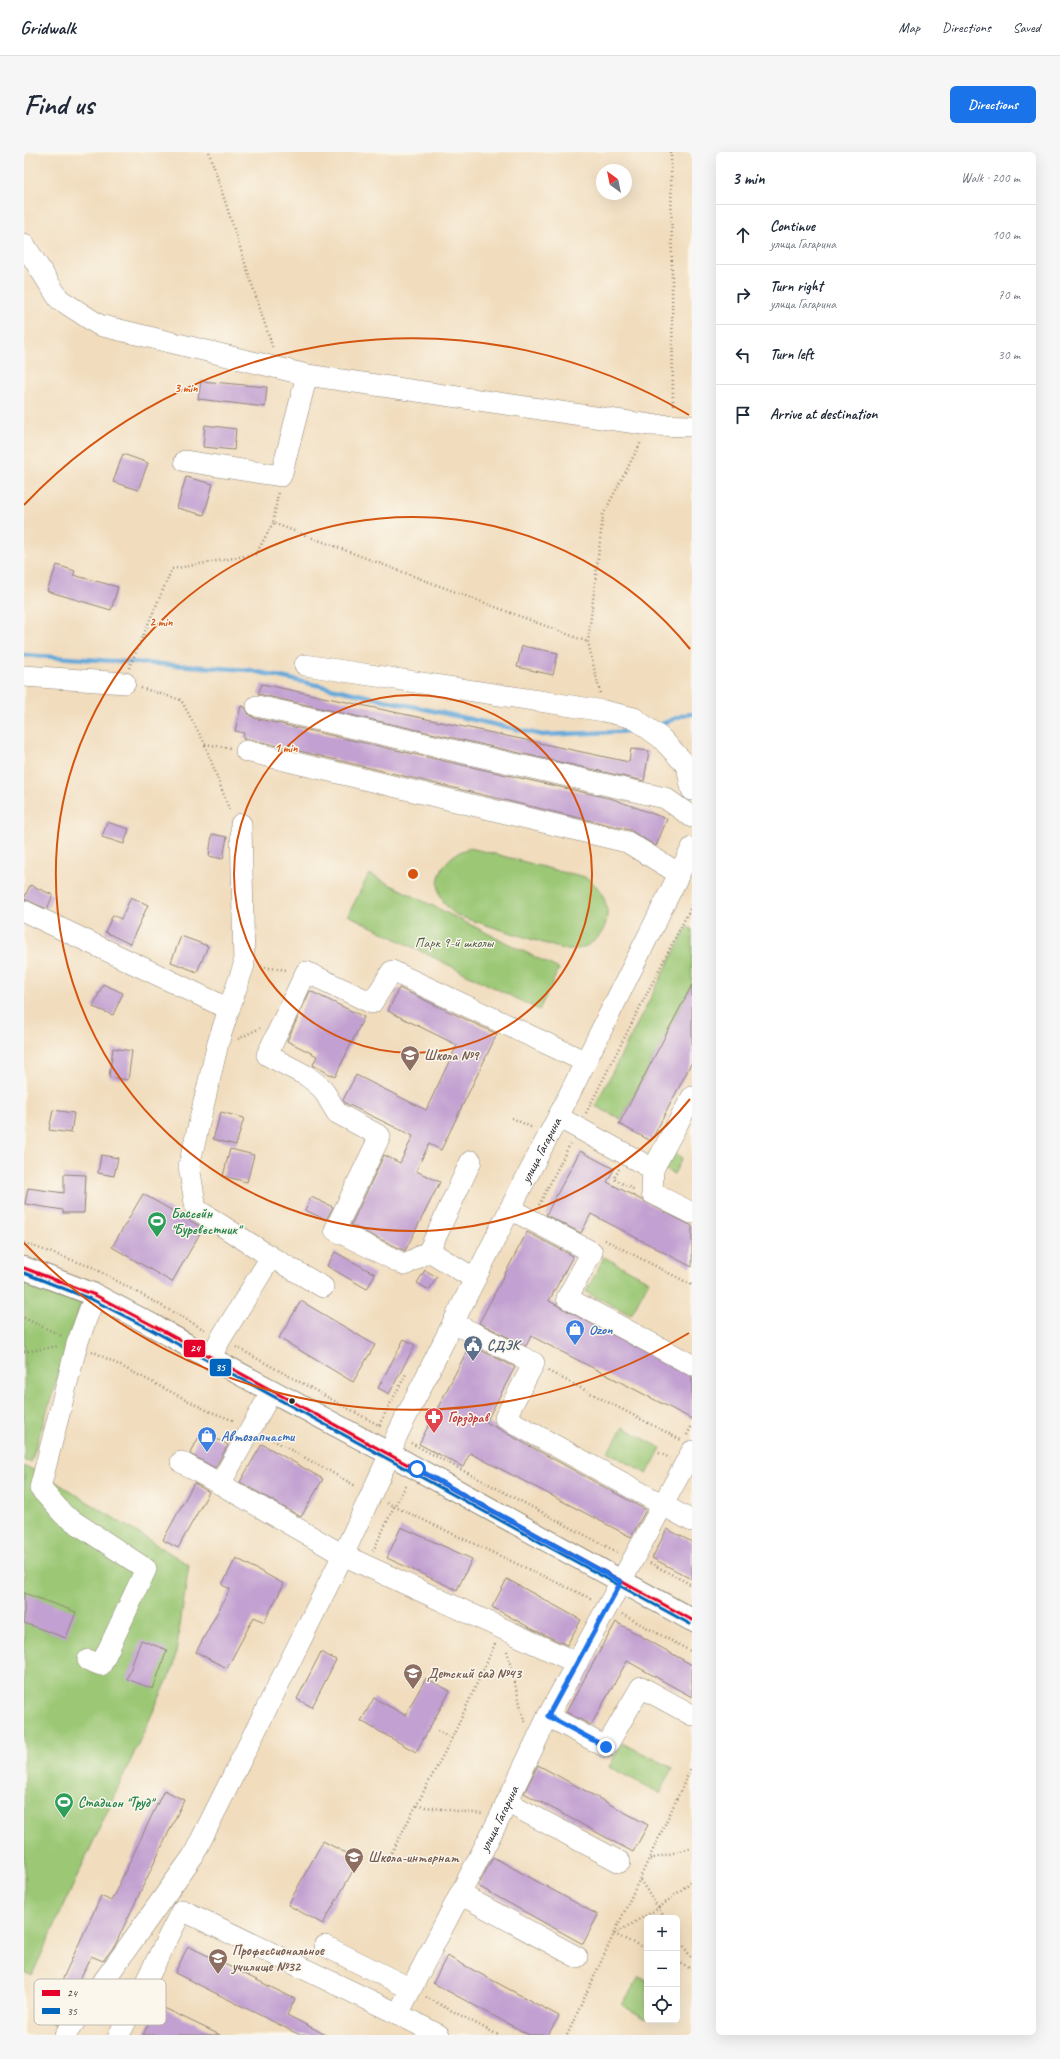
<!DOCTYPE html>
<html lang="en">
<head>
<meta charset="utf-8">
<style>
	body { margin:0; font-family:Caveat,sans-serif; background:#f6f6f7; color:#1f2937 }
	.controls { position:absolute; right:12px; bottom:12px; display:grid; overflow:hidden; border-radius:6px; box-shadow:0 4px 16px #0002 }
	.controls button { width:36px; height:36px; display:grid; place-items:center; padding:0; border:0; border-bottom:1px solid #e0e1e3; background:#fff; color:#1f2937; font:20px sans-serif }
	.compass { position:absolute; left:572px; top:12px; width:36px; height:36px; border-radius:50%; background:#fff; box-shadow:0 4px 16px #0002; rotate:327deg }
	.stop { position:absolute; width:12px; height:12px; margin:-9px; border:3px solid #1a73e8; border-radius:50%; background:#fff }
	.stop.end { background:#1a73e8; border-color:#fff; box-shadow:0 1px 4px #0008 }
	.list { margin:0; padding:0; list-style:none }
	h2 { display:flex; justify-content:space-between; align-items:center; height:52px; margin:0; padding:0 16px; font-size:17px }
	h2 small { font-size:13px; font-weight:400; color:#747a83 }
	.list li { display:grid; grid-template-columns:26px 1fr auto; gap:12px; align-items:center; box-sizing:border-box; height:60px; padding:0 16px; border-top:1px solid #e0e1e3 }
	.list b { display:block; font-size:15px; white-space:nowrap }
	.list p { margin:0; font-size:13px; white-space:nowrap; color:#747a83 }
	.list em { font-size:13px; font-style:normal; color:#747a83 }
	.icon { flex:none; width:22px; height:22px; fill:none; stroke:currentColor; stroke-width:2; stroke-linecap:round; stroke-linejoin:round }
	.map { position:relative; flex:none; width:668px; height:1883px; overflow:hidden; border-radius:6px }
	header { display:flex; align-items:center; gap:24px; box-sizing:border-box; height:56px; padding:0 20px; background:#fff; border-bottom:1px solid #e0e1e3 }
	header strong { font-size:19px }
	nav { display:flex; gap:22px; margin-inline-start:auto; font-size:14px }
	.intro { display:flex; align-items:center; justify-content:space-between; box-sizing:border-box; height:96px; padding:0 24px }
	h1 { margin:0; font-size:28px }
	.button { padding:10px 18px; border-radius:6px; background:#1a73e8; color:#fff; font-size:14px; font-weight:700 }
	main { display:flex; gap:24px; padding:0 24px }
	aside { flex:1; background:#fff; border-radius:6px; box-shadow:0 4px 16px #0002 }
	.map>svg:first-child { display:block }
	.green { fill:#9cc876; stroke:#647a50 }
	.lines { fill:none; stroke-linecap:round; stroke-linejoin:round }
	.stream { stroke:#64a7d9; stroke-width:4.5 }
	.building { fill:#c2a0d1 }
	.minor-casing { stroke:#8e8474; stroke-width:22 }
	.major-casing { stroke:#8e8474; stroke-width:24 }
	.path { stroke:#8e8474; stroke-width:2.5; stroke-dasharray:1 3; stroke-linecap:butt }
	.minor { stroke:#fff; stroke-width:21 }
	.major { stroke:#fff; stroke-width:22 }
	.bus-1-casing { stroke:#fbf7ec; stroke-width:6 }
	.bus-2-casing { stroke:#fbf7ec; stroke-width:6 }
	.bus-1 { stroke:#e4002b; stroke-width:3 }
	.bus-2 { stroke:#0065bd; stroke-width:3 }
	.route { stroke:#1a73e8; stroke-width:5 }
	.ring { fill:none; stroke:#d5540f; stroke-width:2 }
	.bus-dot { fill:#2b2b2b; stroke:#fbf7ec; stroke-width:1.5 }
	.labels { text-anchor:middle; stroke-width:3; stroke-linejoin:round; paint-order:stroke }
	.park-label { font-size:14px; fill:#4d5a42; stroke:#fbf7ec }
	.education-label { font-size:14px; font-weight:bold; fill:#785e54; stroke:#fbf7ec; text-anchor:start }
	.street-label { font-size:14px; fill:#2b2b2b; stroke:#fbf7ec }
	.leisure-label { font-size:14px; font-weight:bold; fill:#27864d; stroke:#fbf7ec; text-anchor:start }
	.shop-label { font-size:14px; font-weight:bold; fill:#366cbe; stroke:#fbf7ec; text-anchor:start }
	.service-label { font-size:14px; font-weight:bold; fill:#4e5e75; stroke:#fbf7ec; text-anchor:start }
	.health-label { font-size:14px; font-weight:bold; fill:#be3a42; stroke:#fbf7ec; text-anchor:start }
	.key { fill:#fbf7ec; stroke:#bdbab2; stroke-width:1 }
	.key-label { font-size:11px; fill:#2b2b2b }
	.centre { fill:#d5540f; stroke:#fbf7ec; stroke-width:2 }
	.ring-label { font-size:12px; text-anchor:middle; font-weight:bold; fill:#d5540f; stroke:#fbf7ec; stroke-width:3; stroke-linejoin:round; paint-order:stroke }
	.line-badge { stroke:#fbf7ec; stroke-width:1.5 }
	.badge-label { font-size:11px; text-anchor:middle; font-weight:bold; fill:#fff }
</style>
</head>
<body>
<header>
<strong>Gridwalk</strong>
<nav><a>Map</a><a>Directions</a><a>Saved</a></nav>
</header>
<div class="intro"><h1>Find us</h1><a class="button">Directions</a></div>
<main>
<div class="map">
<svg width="668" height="1883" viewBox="0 0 668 1883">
	<rect width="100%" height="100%" fill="#fbf7ec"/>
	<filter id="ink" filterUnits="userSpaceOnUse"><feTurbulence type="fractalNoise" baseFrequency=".025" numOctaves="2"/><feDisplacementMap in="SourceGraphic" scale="8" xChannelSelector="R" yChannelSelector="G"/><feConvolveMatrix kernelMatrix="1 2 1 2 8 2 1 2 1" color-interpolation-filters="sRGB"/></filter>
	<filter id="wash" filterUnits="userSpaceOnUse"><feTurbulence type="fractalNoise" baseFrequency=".012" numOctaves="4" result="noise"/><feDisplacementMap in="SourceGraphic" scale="16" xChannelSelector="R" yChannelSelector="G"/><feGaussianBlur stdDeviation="0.9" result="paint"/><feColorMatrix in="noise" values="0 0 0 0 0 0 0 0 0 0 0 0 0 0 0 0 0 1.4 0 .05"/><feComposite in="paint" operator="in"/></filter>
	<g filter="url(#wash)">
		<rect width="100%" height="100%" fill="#f1ddbe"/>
		<g class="green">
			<path d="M 446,696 C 477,703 508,712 538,720 C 547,722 561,723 567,729 C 595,753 585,794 547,798 C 542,799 537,796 532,795 L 434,764 C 402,743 411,706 446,696 Z"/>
			<path d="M 345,722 L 535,817 L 515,858 L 324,763 Z"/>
			<path d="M 663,775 L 668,777 L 668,833 L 597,967 L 571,954 Z"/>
			<path d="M 648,1000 L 658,1006 L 650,1022 L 639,1017 Z"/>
			<path d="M 580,1105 L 625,1129 L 607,1163 L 562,1140 Z"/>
			<path d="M 0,1131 L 57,1151 L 7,1310 L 0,1309 Z"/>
			<path d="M 599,1275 L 637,1296 L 623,1322 L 584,1300 Z"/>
			<path d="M 0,1314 L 19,1322 L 165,1413 L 150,1514 L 8,1823 L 0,1820 Z"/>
			<path d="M 598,1591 L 649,1616 L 636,1641 L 585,1615 Z"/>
			<path d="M 615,1825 L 623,1830 L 622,1867 L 598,1853 Z"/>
		</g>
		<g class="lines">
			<g class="stream">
				<path d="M 0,503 L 225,518 L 518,583 L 615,579"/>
				<path d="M 632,574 L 660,563 L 668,562"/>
			</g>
		</g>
		<g id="blocks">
			<g class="building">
				<path d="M 177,229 L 243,235 L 241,255 L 174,247 Z"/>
				<path d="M 181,273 L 212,277 L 210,298 L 179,295 Z"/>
				<path d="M 99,302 L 124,311 L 114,338 L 89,330 Z"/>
				<path d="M 162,325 L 189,332 L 180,363 L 153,356 Z"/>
				<path d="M 33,413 L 51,419 L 49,423 L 94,435 L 87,458 L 23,439 Z"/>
				<path d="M 498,494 L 534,501 L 529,523 L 493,515 Z"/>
				<path d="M 238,532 L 605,610 L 607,597 L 625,599 L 620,629 L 234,542 Z"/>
				<path d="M 217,554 L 221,555 L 225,563 L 230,566 L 589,647 L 643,667 L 632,694 L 606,678 L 225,587 L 219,587 L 220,581 L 211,579 Z"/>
				<path d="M 83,670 L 105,677 L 100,692 L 78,685 Z"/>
				<path d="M 188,682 L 203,685 L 199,707 L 185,704 Z"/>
				<path d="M 6,733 L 29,743 L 23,757 L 0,747 Z"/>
				<path d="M 107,745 L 124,753 L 106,792 L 81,780 L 89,763 L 97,767 Z"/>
				<path d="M 157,784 L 184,794 L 173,820 L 147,810 Z"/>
				<path d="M 79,832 L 99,841 L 89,863 L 69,855 Z"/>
				<path d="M 668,833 L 668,910 L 627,989 L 595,972 Z"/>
				<path d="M 375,836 L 473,882 L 417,998 L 405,992 L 392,1019 L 416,1030 L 381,1099 L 327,1073 L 360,1003 L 376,1011 L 389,984 L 321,951 L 319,948 L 332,923 L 402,958 L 433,893 L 364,859 Z"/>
				<path d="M 286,839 L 340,865 L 311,925 L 289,913 L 293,904 L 263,889 Z"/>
				<path d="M 89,896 L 108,899 L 104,928 L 85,925 Z"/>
				<path d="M 29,958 L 50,961 L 47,981 L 25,978 Z"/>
				<path d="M 197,960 L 220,966 L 212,993 L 189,987 Z"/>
				<path d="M 206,997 L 230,1003 L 223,1030 L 199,1024 Z"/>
				<path d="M 556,999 L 590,1017 L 583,1030 L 668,1074 L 668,1115 L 567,1062 L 557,1081 L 522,1063 Z"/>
				<path d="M 77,1003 L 94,1006 L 90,1024 L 74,1021 Z"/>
				<path d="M 40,1022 L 62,1023 L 60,1061 L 39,1061 L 39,1058 L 1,1052 L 4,1036 L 40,1041 Z"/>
				<path d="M 119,1042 L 179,1076 L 148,1130 L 88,1095 Z"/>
				<path d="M 287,1045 L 309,1055 L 302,1068 L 281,1058 Z"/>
				<path d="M 503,1080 L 549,1104 L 525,1149 L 668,1225 L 668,1267 L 507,1184 L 502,1194 L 455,1171 Z"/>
				<path d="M 311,1100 L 351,1122 L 343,1137 L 303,1114 Z"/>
				<path d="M 401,1118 L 413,1125 L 405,1138 L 393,1131 Z"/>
				<path d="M 277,1149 L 351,1193 L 329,1230 L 255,1186 Z"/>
				<path d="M 380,1187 L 391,1193 L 365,1242 L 354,1236 Z"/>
				<path d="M 446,1193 L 491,1215 L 462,1270 L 622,1358 L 607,1385 L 446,1301 L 439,1315 L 395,1292 Z"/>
				<path d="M 178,1279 L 204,1293 L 191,1316 L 166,1302 Z"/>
				<path d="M 238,1292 L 299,1327 L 277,1365 L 216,1330 Z"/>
				<path d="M 170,1331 L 185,1340 L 154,1396 L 139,1388 Z"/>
				<path d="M 377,1375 L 448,1407 L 433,1438 L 363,1406 Z"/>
				<path d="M 643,1377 L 668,1390 L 668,1427 L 628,1406 Z"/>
				<path d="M 212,1406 L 260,1432 L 240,1470 L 230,1465 L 203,1516 L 172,1500 L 206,1437 L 198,1433 Z"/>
				<path d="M 483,1427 L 557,1468 L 543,1493 L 510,1478 L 468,1455 Z"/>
				<path d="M 0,1441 L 52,1460 L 42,1486 L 0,1471 Z"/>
				<path d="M 592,1470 L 668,1513 L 668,1545 L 603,1509 L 567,1573 L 542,1560 Z"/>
				<path d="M 117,1488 L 143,1498 L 129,1537 L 103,1527 Z"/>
				<path d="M 297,1500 L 312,1508 L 288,1555 L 273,1547 Z"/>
				<path d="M 402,1526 L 426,1539 L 392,1600 L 337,1569 L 350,1546 L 381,1563 Z"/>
				<path d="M 514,1613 L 624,1673 L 609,1700 L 500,1641 Z"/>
				<path d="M 140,1638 L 160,1648 L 91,1793 L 79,1809 L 67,1804 L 34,1873 L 20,1867 L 77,1744 L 87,1749 Z"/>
				<path d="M 299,1689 L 335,1708 L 299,1772 L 264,1753 Z"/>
				<path d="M 469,1705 L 574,1763 L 559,1792 L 454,1734 Z"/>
				<path d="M 164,1794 L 271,1847 L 263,1863 L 302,1883 L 276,1883 L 151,1821 Z"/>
				<path d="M 423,1804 L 535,1864 L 524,1883 L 505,1883 L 409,1831 Z"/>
				<path d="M 134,1853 L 196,1883 L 119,1883 Z"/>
			</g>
		</g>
	</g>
	<g filter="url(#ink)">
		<use href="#blocks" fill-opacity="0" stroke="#8e8474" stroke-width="1"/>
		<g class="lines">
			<defs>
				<g id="minor">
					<path d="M 0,92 L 35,147 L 75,173 L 283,223 L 626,273 L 668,274"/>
					<path d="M 161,309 L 257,324 L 283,223"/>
					<path d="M 281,513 L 580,559 L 610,566 L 637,586 L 663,614 L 668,638"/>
					<path d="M 0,524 L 101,531"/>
					<path d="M 233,554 L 641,646 L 668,665"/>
					<path d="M 222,599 L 603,690 L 654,721"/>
					<path d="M 0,759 L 205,857 L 194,891 L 165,1014 L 172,1057 L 247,1105 L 197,1186 L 186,1206"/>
					<path d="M 205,857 L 220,813 L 217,672"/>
					<path d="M 534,965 L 629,1017 L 668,945"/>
					<path d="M 447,1009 L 405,1099 L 451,1127"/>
					<path d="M 629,1017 L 628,1041 L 668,1061"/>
					<path d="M 486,1057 L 568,1100 L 543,1146 L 668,1213"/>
					<path d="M 405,1099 L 381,1113 L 311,1078 L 356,984 L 313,961 L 298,936 L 283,924 L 243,903 L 282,820 L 348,851 L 368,819 L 562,910"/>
					<path d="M 247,1105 L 299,1135"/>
					<path d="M 429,1171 L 510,1211 L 481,1266 L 668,1369"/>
					<path d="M 248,1239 L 196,1332 L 319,1403 L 553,1511"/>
					<path d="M 157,1310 L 196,1332"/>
					<path d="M 64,1508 L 77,1513 L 122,1417 L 40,1363 L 16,1336 L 53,1192 L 71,1143"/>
					<path d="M 524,1564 L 582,1595 L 617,1535 L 668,1563"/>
					<path d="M 483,1650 L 596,1710"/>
					<path d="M 436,1742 L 553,1805"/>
					<path d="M 301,1794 L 387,1837"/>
					<path id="s1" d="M 41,1883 L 169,1704 L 319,1403 L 366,1302 L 373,1283 L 486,1057 L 534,965 L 668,696"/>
					<path d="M 95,1883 L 158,1758 L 374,1862"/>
					<path id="s2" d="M 415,1883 L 374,1862 L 476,1665 L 524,1564 L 668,1299"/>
				</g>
				<path id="major" d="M 0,1116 L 71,1143 L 128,1173 L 186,1206 L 366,1302 L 668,1468"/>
			</defs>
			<use href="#minor" class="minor-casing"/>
			<use href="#major" class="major-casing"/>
			<g class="path">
				<path d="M 185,0 L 249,197"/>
				<path d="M 647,0 L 649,256"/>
				<path d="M 254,341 L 249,371 L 564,490"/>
				<path d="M 665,497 L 668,496"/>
				<path d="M 105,516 L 148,417 L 232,402 L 249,371"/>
				<path d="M 117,536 L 157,548 L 181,592 L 206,596"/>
				<path d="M 576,541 L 564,490 L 579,363 L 617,290"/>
				<path d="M 181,593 L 206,659"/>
				<path d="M 237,815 L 264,818"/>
				<path d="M 214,887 L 236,876"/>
				<path d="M 562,961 L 668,753"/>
				<path d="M 488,966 L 509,976"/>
				<path d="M 595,1017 L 590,1027 L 611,1038"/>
				<path d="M 515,1053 L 546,992"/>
				<path d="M 581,1088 L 668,1133"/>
				<path d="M 0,1091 L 68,1115 L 181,1178"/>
				<path d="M 0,1166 L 38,1184"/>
				<path d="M 212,1195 L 358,1275"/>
				<path d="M 68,1199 L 182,1258 L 211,1269"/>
				<path d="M 0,1200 L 35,1194"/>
				<path d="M 524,1219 L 657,1288"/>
				<path d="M 355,1273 L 383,1220"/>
				<path d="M 663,1283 L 668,1273"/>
				<path d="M 242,1284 L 332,1334"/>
				<path d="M 387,1291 L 593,1400"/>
				<path d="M 635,1301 L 646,1306"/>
				<path d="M 363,1351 L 568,1447"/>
				<path d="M 349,1399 L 370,1355 L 383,1332"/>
				<path d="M 626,1411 L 668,1433"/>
				<path d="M 598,1462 L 668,1500"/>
				<path d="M 483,1499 L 501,1572"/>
				<path d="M 413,1579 L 428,1586"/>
				<path d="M 393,1654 L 458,1662"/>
				<path d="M 626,1707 L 668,1696"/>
				<path d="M 362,1711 L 428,1586 L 471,1492"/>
				<path d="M 616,1728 L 641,1766"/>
				<path d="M 590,1782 L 635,1756 L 668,1729"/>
				<path d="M 590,1782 L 623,1797"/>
				<path d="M 653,1784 L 668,1807"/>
				<path d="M 653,1810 L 668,1817"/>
				<path d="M 402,1845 L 474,1883"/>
				<path d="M 543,1883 L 668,1614"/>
			</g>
			<use href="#minor" class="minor"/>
			<use href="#major" class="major"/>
			<defs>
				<path id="bus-1" d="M 0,1116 L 71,1143 L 128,1173 L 668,1468"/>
				<path id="bus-2" d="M 0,1121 L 69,1148 L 126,1177 L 666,1472"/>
			</defs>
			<use href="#bus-1" class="bus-1-casing"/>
			<use href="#bus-2" class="bus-2-casing"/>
			<use href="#bus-1" class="bus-1"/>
			<use href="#bus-2" class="bus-2"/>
		</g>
	</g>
	<g class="lines" filter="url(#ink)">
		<path class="route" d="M 393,1317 L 597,1430 L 524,1564 L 582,1595"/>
	</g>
	<g class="ring">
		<circle cx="389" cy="722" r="179"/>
		<path d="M666 947A357 357 0 1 1 666 497"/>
		<path d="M665 1181A536 536 0 0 1 0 1091M0 353A536 536 0 0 1 665 263"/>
	</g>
	<defs>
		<symbol id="school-pin" viewBox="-11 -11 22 30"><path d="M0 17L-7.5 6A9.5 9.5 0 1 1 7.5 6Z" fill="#8d6e63" stroke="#fbf7ec"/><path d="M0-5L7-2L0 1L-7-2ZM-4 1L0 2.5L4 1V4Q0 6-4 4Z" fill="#fff"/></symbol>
		<symbol id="stadium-pin" viewBox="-11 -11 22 30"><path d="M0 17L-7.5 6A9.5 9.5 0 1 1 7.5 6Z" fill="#2e9e5b" stroke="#fbf7ec"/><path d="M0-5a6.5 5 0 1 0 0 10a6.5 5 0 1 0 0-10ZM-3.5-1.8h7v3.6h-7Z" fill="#fff"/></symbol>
		<symbol id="shop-pin" viewBox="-11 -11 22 30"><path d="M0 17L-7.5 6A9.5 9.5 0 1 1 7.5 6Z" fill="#3f7fe0" stroke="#fbf7ec"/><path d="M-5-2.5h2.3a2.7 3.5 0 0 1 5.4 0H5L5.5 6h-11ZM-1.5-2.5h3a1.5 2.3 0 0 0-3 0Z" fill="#fff"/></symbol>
		<symbol id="civic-pin" viewBox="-11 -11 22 30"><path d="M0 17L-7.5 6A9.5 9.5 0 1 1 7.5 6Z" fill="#5c6f8a" stroke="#fbf7ec"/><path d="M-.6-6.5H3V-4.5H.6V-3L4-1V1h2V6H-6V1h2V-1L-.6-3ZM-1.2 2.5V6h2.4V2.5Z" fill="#fff"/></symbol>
		<symbol id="pharmacy-pin" viewBox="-11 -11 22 30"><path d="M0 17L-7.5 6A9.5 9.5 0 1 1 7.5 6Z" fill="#e0444e" stroke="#fbf7ec"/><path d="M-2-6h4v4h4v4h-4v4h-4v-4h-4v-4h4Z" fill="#fff"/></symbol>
		<symbol id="university-pin" viewBox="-11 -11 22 30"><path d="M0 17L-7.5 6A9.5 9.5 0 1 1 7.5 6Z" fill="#8d6e63" stroke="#fbf7ec"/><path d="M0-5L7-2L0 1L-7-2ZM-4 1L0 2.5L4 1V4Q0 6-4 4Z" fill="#fff"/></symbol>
	</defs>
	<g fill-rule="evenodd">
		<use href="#school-pin" x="375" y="892" width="22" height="30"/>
		<use href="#stadium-pin" x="122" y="1058" width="22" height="30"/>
		<use href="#shop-pin" x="540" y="1166" width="22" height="30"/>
		<use href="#civic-pin" x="438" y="1182" width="22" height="30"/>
		<use href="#pharmacy-pin" x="399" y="1254" width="22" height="30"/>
		<use href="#shop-pin" x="172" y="1273" width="22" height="30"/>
		<use href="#school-pin" x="378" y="1510" width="22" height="30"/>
		<use href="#stadium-pin" x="29" y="1639" width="22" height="30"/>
		<use href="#school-pin" x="319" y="1694" width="22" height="30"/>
		<use href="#university-pin" x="183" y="1795" width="22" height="30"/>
	</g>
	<circle class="bus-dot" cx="268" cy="1249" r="3.5"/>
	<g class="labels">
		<g class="park-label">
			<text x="430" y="795">Парк 9-й школы</text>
		</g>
		<g class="education-label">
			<text x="400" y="908">Школа №9</text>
			<text x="403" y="1526">Детский сад №43</text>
			<text x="344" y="1710">Школа-интернат</text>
			<text x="208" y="1803">Профессиональное<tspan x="208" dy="16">училище №32</tspan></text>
		</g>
		<g class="street-label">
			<text dy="5" stroke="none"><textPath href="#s1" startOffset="1007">улица Гагарина</textPath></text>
			<text dy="5" stroke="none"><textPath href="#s2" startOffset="266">улица Гагарина</textPath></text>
		</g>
		<g class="leisure-label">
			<text x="147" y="1066">Бассейн<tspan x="147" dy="16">"Буревестник"</tspan></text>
			<text x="54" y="1655">Стадион "Труд"</text>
		</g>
		<g class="shop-label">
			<text x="565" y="1182">Ozon</text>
			<text x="197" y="1289">Автозапчасти</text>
		</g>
		<g class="service-label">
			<text x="463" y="1198">СДЭК</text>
		</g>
		<g class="health-label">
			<text x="424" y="1270">Горздрав</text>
		</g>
	</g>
	<rect x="10" y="1827" width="132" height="46" rx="6" class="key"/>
	<rect x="18" y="1838" width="18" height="6" fill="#e4002b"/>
	<rect x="18" y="1856" width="18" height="6" fill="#0065bd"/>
	<g class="key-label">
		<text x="43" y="1845">24</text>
		<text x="43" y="1863">35</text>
	</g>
	<circle cx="389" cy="722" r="6" class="centre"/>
	<g class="ring-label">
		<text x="162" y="240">3 min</text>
		<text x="137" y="474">2 min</text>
		<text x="262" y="600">1 min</text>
	</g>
	<g class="line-badge">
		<rect x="159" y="1187" width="23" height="19" rx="4" fill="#e4002b"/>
		<rect x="185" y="1206" width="23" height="19" rx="4" fill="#0065bd"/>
	</g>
	<g class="badge-label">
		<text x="171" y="1200">24</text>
		<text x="196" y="1219">35</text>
	</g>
</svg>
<div class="controls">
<button>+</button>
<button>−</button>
<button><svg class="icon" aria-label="locate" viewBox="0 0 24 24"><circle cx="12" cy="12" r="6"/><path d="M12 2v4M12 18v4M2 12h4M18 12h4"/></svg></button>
</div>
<svg class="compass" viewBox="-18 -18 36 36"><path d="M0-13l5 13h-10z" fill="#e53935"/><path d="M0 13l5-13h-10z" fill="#747a83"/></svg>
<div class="stop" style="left:393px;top:1317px"></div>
<div class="stop end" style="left:582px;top:1595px"></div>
</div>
<aside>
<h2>3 min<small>Walk · 200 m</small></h2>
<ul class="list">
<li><svg class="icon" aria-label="ahead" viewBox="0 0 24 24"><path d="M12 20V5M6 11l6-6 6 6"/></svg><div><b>Continue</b><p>улица Гагарина</p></div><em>100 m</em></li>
<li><svg class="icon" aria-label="right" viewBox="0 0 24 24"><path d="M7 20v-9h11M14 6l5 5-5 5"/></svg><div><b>Turn right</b><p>улица Гагарина</p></div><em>70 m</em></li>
<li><svg class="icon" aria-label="left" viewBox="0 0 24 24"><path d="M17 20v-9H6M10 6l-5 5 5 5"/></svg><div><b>Turn left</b></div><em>30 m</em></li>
<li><svg class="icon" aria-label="arrive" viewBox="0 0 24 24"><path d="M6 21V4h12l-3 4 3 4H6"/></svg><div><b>Arrive at destination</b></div></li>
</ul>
</aside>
</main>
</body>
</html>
